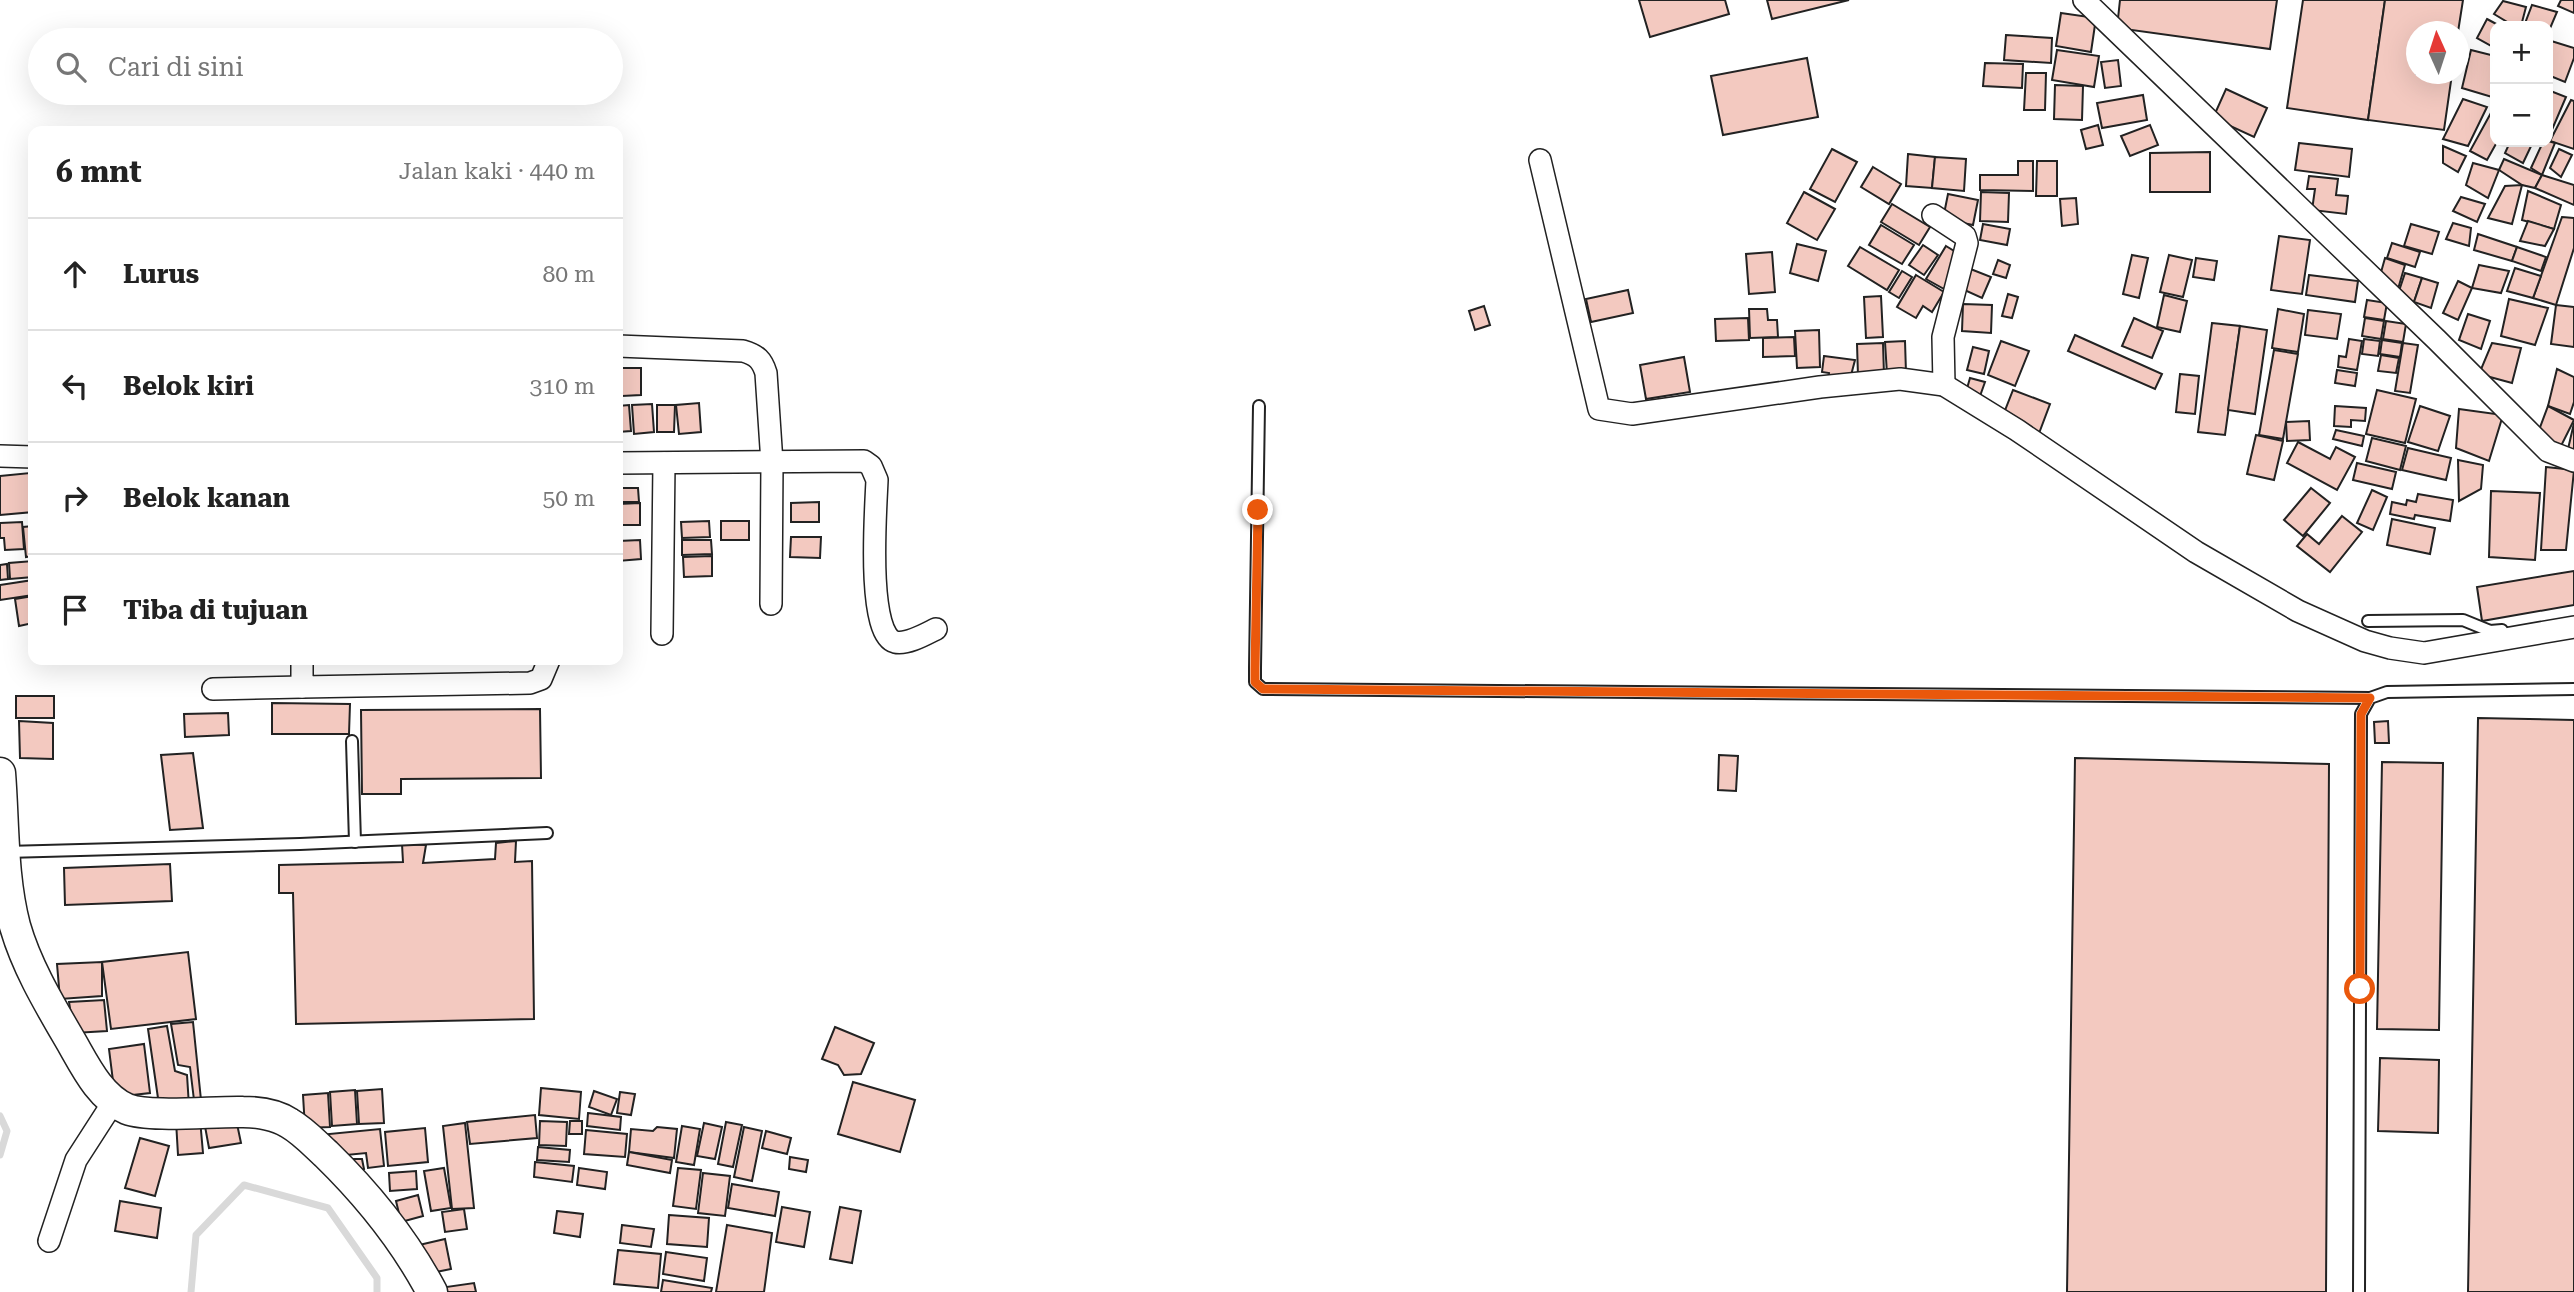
<!DOCTYPE html>
<html lang="id">
<head>
<meta charset="utf-8">
<style>
	body { margin:0; font-family:"Roboto Serif",serif; background:#f6f6f6; color:#222 }
	.controls { position:absolute; right:21px; top:21px; display:grid; overflow:hidden; border-radius:14px; box-shadow:0 7px 28px #0002 }
	.controls button { width:63px; height:63px; display:grid; place-items:center; padding:0; border:0; border-bottom:2px solid #e0e0e0; background:#fff; color:#222; font:35px sans-serif }
	.compass { position:absolute; left:2406px; top:21px; width:63px; height:63px; border-radius:50%; background:#fff; box-shadow:0 7px 28px #0002; rotate:357deg }
	.stop { position:absolute; width:21px; height:21px; margin:-16px; border:5px solid #ea580c; border-radius:50%; background:#fff }
	.stop.end { background:#ea580c; border-color:#fff; box-shadow:0 2px 7px #0008 }
	.list { margin:0; padding:0; list-style:none }
	h2 { display:flex; justify-content:space-between; align-items:center; height:91px; margin:0; padding:0 28px; font-size:30px }
	h2 small { font-size:23px; font-weight:400; color:#767676 }
	.list li { display:grid; grid-template-columns:46px 1fr auto; gap:21px; align-items:center; box-sizing:border-box; height:112px; padding:0 28px; border-top:2px solid #e0e0e0 }
	.list b { display:block; font-size:26px; white-space:nowrap }
	.list em { font-size:23px; font-style:normal; color:#767676 }
	.icon { flex:none; width:38px; height:38px; fill:none; stroke:currentColor; stroke-width:2; stroke-linecap:round; stroke-linejoin:round }
	.map { position:relative; flex:none; width:2574px; height:1292px; overflow:hidden }
	.search { position:absolute; background:#fff; box-shadow:0 7px 28px #0002; left:28px; top:28px; width:595px; height:77px; display:flex; align-items:center; gap:18px; box-sizing:border-box; padding:0 24px; border-radius:38px; color:#767676; font-size:26px }
	.panel { position:absolute; background:#fff; box-shadow:0 7px 28px #0002; left:28px; top:126px; width:595px; height:539px; border-radius:14px }
	.map>svg:first-child { display:block }
	.lines { fill:none; stroke-linecap:round; stroke-linejoin:round }
	.stream { stroke:#d9d9d9; stroke-width:7 }
	.building { fill:#f3c9c0; stroke:#222; stroke-width:2 }
	.lane-casing { stroke:#222; stroke-width:14 }
	.street-casing { stroke:#222; stroke-width:24 }
	.secondary-casing { stroke:#222; stroke-width:33 }
	.lane { stroke:#fff; stroke-width:10 }
	.street { stroke:#fff; stroke-width:21 }
	.secondary { stroke:#fff; stroke-width:30 }
	.route { stroke:#ea580c; stroke-width:9 }
</style>
</head>
<body>
<div class="map">
<svg width="2574" height="1292" viewBox="0 0 2574 1292">
	<rect width="100%" height="100%" fill="#fff"/>
	<g class="lines">
		<g class="stream">
			<path d="M 0,1116 L 7,1131 L 0,1155"/>
			<path d="M 191,1292 L 196,1235 L 244,1185 L 328,1208 L 377,1278 L 377,1292"/>
		</g>
	</g>
	<g class="building">
		<path d="M 1639,0 L 1725,0 L 1729,14 L 1650,37 Z"/>
		<path d="M 1767,0 L 1849,0 L 1772,19 Z"/>
		<path d="M 2120,0 L 2277,0 L 2270,49 L 2117,28 Z"/>
		<path d="M 2303,0 L 2385,0 L 2368,120 L 2287,108 Z"/>
		<path d="M 2385,0 L 2463,0 L 2458,32 L 2416,32 L 2416,74 L 2452,74 L 2444,130 L 2368,120 Z"/>
		<path d="M 2561,0 L 2574,0 L 2574,13 L 2558,6 Z"/>
		<path d="M 2503,1 L 2526,7 L 2521,26 L 2514,26 L 2494,14 Z"/>
		<path d="M 2532,5 L 2557,12 L 2548,33 L 2548,26 L 2524,26 Z"/>
		<path d="M 2061,13 L 2096,18 L 2091,52 L 2056,46 Z"/>
		<path d="M 2487,19 L 2500,26 L 2495,26 L 2495,48 L 2477,38 Z"/>
		<path d="M 2006,35 L 2052,38 L 2051,63 L 2004,60 Z"/>
		<path d="M 2548,40 L 2574,48 L 2574,58 L 2565,82 L 2548,75 Z"/>
		<path d="M 2057,50 L 2099,56 L 2094,87 L 2052,80 Z"/>
		<path d="M 2471,50 L 2495,56 L 2495,84 L 2492,97 L 2462,88 Z"/>
		<path d="M 1807,58 L 1818,117 L 1723,135 L 1711,76 Z"/>
		<path d="M 2118,60 L 2121,86 L 2105,88 L 2101,62 Z"/>
		<path d="M 1985,63 L 2023,64 L 2022,88 L 1983,86 Z"/>
		<path d="M 2026,73 L 2046,73 L 2045,110 L 2024,110 Z"/>
		<path d="M 2055,85 L 2083,86 L 2082,120 L 2054,119 Z"/>
		<path d="M 2226,89 L 2267,108 L 2254,137 L 2213,118 Z"/>
		<path d="M 2548,90 L 2566,97 L 2551,132 L 2548,131 Z"/>
		<path d="M 2143,95 L 2147,120 L 2102,128 L 2097,103 Z"/>
		<path d="M 2463,99 L 2487,107 L 2468,146 L 2443,139 Z"/>
		<path d="M 2571,100 L 2574,101 L 2574,149 L 2550,141 Z"/>
		<path d="M 2492,111 L 2495,112 L 2497,142 L 2487,160 L 2470,151 Z"/>
		<path d="M 2098,125 L 2103,145 L 2086,149 L 2081,130 Z"/>
		<path d="M 2150,125 L 2158,145 L 2130,156 L 2121,136 Z"/>
		<path d="M 2548,141 L 2555,143 L 2542,175 L 2531,168 L 2543,142 Z"/>
		<path d="M 2510,142 L 2533,142 L 2523,163 L 2505,153 Z"/>
		<path d="M 2299,143 L 2352,149 L 2349,177 L 2295,170 Z"/>
		<path d="M 2443,146 L 2466,156 L 2458,172 L 2443,163 Z"/>
		<path d="M 1832,149 L 1857,162 L 1835,202 L 1810,189 Z"/>
		<path d="M 2559,149 L 2572,155 L 2561,177 L 2550,168 Z"/>
		<path d="M 2210,152 L 2210,192 L 2150,192 L 2150,153 Z"/>
		<path d="M 1908,154 L 1935,157 L 1932,188 L 1906,186 Z"/>
		<path d="M 1935,157 L 1966,159 L 1964,191 L 1932,188 Z"/>
		<path d="M 2504,159 L 2542,175 L 2535,188 L 2522,185 L 2499,170 Z"/>
		<path d="M 2018,161 L 2033,161 L 2033,191 L 1980,190 L 1980,175 L 2018,175 Z"/>
		<path d="M 2037,161 L 2057,161 L 2057,196 L 2036,196 Z"/>
		<path d="M 2473,163 L 2499,170 L 2488,198 L 2466,185 Z"/>
		<path d="M 1873,167 L 1901,184 L 1889,204 L 1861,187 Z"/>
		<path d="M 2542,175 L 2574,185 L 2574,205 L 2535,188 Z"/>
		<path d="M 2309,176 L 2338,179 L 2336,195 L 2348,196 L 2346,214 L 2312,210 L 2315,189 L 2307,189 Z"/>
		<path d="M 2522,185 L 2512,224 L 2488,218 L 2505,186 Z"/>
		<path d="M 2528,191 L 2561,205 L 2554,229 L 2522,220 Z"/>
		<path d="M 1804,192 L 1835,209 L 1817,240 L 1787,223 Z"/>
		<path d="M 1981,192 L 2009,193 L 2008,222 L 1980,221 Z"/>
		<path d="M 1948,194 L 1978,200 L 1973,225 L 1943,219 Z"/>
		<path d="M 2461,197 L 2485,204 L 2477,222 L 2453,211 Z"/>
		<path d="M 2076,198 L 2078,224 L 2062,226 L 2060,199 Z"/>
		<path d="M 1892,204 L 1930,227 L 1919,245 L 1881,222 Z"/>
		<path d="M 2562,217 L 2574,218 L 2574,248 L 2556,305 L 2533,298 Z"/>
		<path d="M 2528,221 L 2554,229 L 2545,246 L 2520,241 Z"/>
		<path d="M 2453,223 L 2471,228 L 2469,246 L 2446,239 Z"/>
		<path d="M 1983,224 L 2010,229 L 2007,245 L 1980,240 Z"/>
		<path d="M 2411,224 L 2439,232 L 2432,254 L 2404,246 Z"/>
		<path d="M 1881,225 L 1914,245 L 1902,264 L 1869,245 Z"/>
		<path d="M 2478,234 L 2517,247 L 2512,261 L 2474,250 Z"/>
		<path d="M 2279,236 L 2310,240 L 2302,294 L 2271,290 Z"/>
		<path d="M 2392,243 L 2420,252 L 2415,267 L 2387,258 Z"/>
		<path d="M 1797,244 L 1826,251 L 1818,281 L 1790,273 Z"/>
		<path d="M 1923,245 L 1938,255 L 1924,275 L 1909,265 Z"/>
		<path d="M 1946,246 L 1964,257 L 1944,289 L 1926,279 Z"/>
		<path d="M 1860,247 L 1899,270 L 1887,290 L 1848,266 Z"/>
		<path d="M 2517,247 L 2546,257 L 2541,271 L 2512,261 Z"/>
		<path d="M 1772,252 L 1775,292 L 1749,294 L 1746,254 Z"/>
		<path d="M 2132,255 L 2148,258 L 2139,298 L 2123,294 Z"/>
		<path d="M 2169,255 L 2192,260 L 2183,297 L 2160,292 Z"/>
		<path d="M 2196,258 L 2217,261 L 2214,280 L 2193,277 Z"/>
		<path d="M 2385,258 L 2405,265 L 2398,289 L 2378,283 Z"/>
		<path d="M 1998,260 L 2010,265 L 2006,278 L 1993,274 Z"/>
		<path d="M 2479,265 L 2509,271 L 2501,293 L 2472,288 Z"/>
		<path d="M 1968,268 L 1991,277 L 1982,298 L 1960,288 Z"/>
		<path d="M 2515,268 L 2541,276 L 2533,298 L 2507,291 Z"/>
		<path d="M 1902,271 L 1912,277 L 1899,298 L 1889,292 Z"/>
		<path d="M 2405,273 L 2422,278 L 2414,302 L 2397,297 Z"/>
		<path d="M 1916,275 L 1944,292 L 1932,312 L 1923,306 L 1916,318 L 1897,307 Z"/>
		<path d="M 2309,275 L 2358,281 L 2355,302 L 2306,295 Z"/>
		<path d="M 2422,278 L 2438,283 L 2431,308 L 2414,302 Z"/>
		<path d="M 2458,281 L 2472,288 L 2458,320 L 2443,313 Z"/>
		<path d="M 1628,290 L 1633,313 L 1591,322 L 1586,299 Z"/>
		<path d="M 2008,294 L 2018,297 L 2012,318 L 2002,316 Z"/>
		<path d="M 2164,295 L 2187,301 L 2180,332 L 2157,327 Z"/>
		<path d="M 1881,296 L 1883,337 L 1866,338 L 1864,297 Z"/>
		<path d="M 2509,299 L 2548,308 L 2535,345 L 2501,336 Z"/>
		<path d="M 2367,300 L 2387,303 L 2384,320 L 2364,317 Z"/>
		<path d="M 1963,304 L 1992,305 L 1991,333 L 1962,331 Z"/>
		<path d="M 2556,305 L 2574,307 L 2574,347 L 2551,344 Z"/>
		<path d="M 1484,306 L 1490,325 L 1475,330 L 1469,311 Z"/>
		<path d="M 1749,309 L 1767,309 L 1768,320 L 1777,320 L 1778,337 L 1750,338 Z"/>
		<path d="M 2278,309 L 2304,314 L 2298,352 L 2272,348 Z"/>
		<path d="M 2308,310 L 2341,314 L 2337,339 L 2305,335 Z"/>
		<path d="M 2468,314 L 2490,321 L 2481,349 L 2459,340 Z"/>
		<path d="M 1748,318 L 1749,340 L 1716,341 L 1715,319 Z"/>
		<path d="M 2134,318 L 2163,331 L 2152,358 L 2122,346 Z"/>
		<path d="M 2365,318 L 2384,321 L 2381,339 L 2362,336 Z"/>
		<path d="M 2386,321 L 2406,324 L 2403,342 L 2383,339 Z"/>
		<path d="M 2212,323 L 2240,326 L 2225,435 L 2198,432 Z"/>
		<path d="M 2240,326 L 2267,330 L 2255,414 L 2228,410 Z"/>
		<path d="M 1819,330 L 1820,367 L 1797,368 L 1795,331 Z"/>
		<path d="M 2075,335 L 2162,374 L 2155,389 L 2068,351 Z"/>
		<path d="M 1794,337 L 1795,356 L 1763,357 L 1763,338 Z"/>
		<path d="M 2349,339 L 2362,341 L 2357,370 L 2338,367 L 2339,356 L 2346,357 Z"/>
		<path d="M 2364,339 L 2380,341 L 2378,356 L 2362,354 Z"/>
		<path d="M 2382,340 L 2402,343 L 2400,357 L 2380,354 Z"/>
		<path d="M 1905,341 L 1906,373 L 1887,374 L 1885,342 Z"/>
		<path d="M 2001,341 L 2029,351 L 2015,386 L 1988,375 Z"/>
		<path d="M 1883,343 L 1884,375 L 1858,376 L 1857,344 Z"/>
		<path d="M 2403,343 L 2418,345 L 2410,393 L 2395,391 Z"/>
		<path d="M 2492,343 L 2521,348 L 2512,383 L 2479,374 Z"/>
		<path d="M 1973,347 L 1989,351 L 1984,374 L 1967,370 Z"/>
		<path d="M 2274,350 L 2298,354 L 2283,439 L 2259,435 Z"/>
		<path d="M 2381,355 L 2399,358 L 2396,373 L 2378,371 Z"/>
		<path d="M 1824,356 L 1855,360 L 1849,383 L 1828,380 L 1829,373 L 1822,372 Z"/>
		<path d="M 1684,357 L 1690,392 L 1646,399 L 1640,365 Z"/>
		<path d="M 622,368 L 641,368 L 641,395 L 622,396 Z"/>
		<path d="M 2557,369 L 2574,377 L 2574,402 L 2570,414 L 2548,406 Z"/>
		<path d="M 2337,370 L 2357,373 L 2355,386 L 2335,383 Z"/>
		<path d="M 2180,374 L 2199,376 L 2195,414 L 2176,412 Z"/>
		<path d="M 1970,378 L 1985,382 L 1980,396 L 1966,392 Z"/>
		<path d="M 2013,390 L 2050,404 L 2038,436 L 2018,428 L 2021,420 L 2004,413 Z"/>
		<path d="M 2377,390 L 2416,399 L 2405,443 L 2366,434 Z"/>
		<path d="M 699,403 L 701,432 L 679,434 L 676,405 Z"/>
		<path d="M 652,404 L 654,432 L 634,434 L 632,405 Z"/>
		<path d="M 629,405 L 631,431 L 618,432 L 618,406 Z"/>
		<path d="M 657,405 L 675,405 L 674,432 L 657,432 Z"/>
		<path d="M 2335,406 L 2366,408 L 2365,421 L 2351,420 L 2351,427 L 2334,426 Z"/>
		<path d="M 2420,406 L 2450,416 L 2438,451 L 2408,442 Z"/>
		<path d="M 2548,406 L 2574,420 L 2560,448 L 2539,430 Z"/>
		<path d="M 2459,409 L 2503,415 L 2489,461 L 2456,448 Z"/>
		<path d="M 2309,421 L 2310,440 L 2287,441 L 2286,422 Z"/>
		<path d="M 2574,423 L 2574,451 L 2568,449 Z"/>
		<path d="M 2336,430 L 2364,436 L 2362,446 L 2333,439 Z"/>
		<path d="M 2256,435 L 2283,441 L 2274,480 L 2247,474 Z"/>
		<path d="M 2372,438 L 2406,446 L 2400,470 L 2366,461 Z"/>
		<path d="M 2298,442 L 2330,459 L 2336,447 L 2355,457 L 2337,490 L 2287,463 Z"/>
		<path d="M 2408,448 L 2451,458 L 2446,480 L 2402,470 Z"/>
		<path d="M 2458,460 L 2483,465 L 2481,489 L 2459,501 Z"/>
		<path d="M 2357,463 L 2396,472 L 2392,489 L 2353,480 Z"/>
		<path d="M 2546,467 L 2574,470 L 2566,550 L 2541,550 Z"/>
		<path d="M 30,473 L 33,512 L 0,515 L 0,476 Z"/>
		<path d="M 618,488 L 638,488 L 639,502 L 618,502 Z"/>
		<path d="M 2311,488 L 2330,503 L 2303,536 L 2284,520 Z"/>
		<path d="M 2372,490 L 2387,497 L 2373,530 L 2357,523 Z"/>
		<path d="M 2491,491 L 2540,493 L 2535,560 L 2489,557 Z"/>
		<path d="M 2418,494 L 2453,500 L 2450,521 L 2415,515 L 2414,519 L 2390,514 L 2392,502 L 2406,505 L 2407,500 L 2416,502 Z"/>
		<path d="M 819,502 L 819,522 L 791,522 L 791,503 Z"/>
		<path d="M 640,503 L 640,525 L 618,525 L 618,504 Z"/>
		<path d="M 2342,516 L 2362,532 L 2330,572 L 2297,546 L 2307,534 L 2319,544 Z"/>
		<path d="M 2392,519 L 2435,528 L 2430,554 L 2387,545 Z"/>
		<path d="M 709,521 L 710,537 L 682,538 L 681,522 Z"/>
		<rect x="721" y="521" width="28" height="19"/>
		<path d="M 22,522 L 24,549 L 5,550 L 4,538 L 0,538 L 0,523 Z"/>
		<path d="M 33,526 L 33,556 L 26,557 L 23,527 Z"/>
		<path d="M 791,537 L 821,537 L 820,558 L 790,557 Z"/>
		<path d="M 640,540 L 641,559 L 618,561 L 618,541 Z"/>
		<path d="M 682,540 L 711,540 L 712,554 L 682,555 Z"/>
		<path d="M 712,556 L 712,576 L 684,577 L 683,557 Z"/>
		<path d="M 33,561 L 33,577 L 10,579 L 9,563 Z"/>
		<path d="M 7,564 L 8,579 L 0,580 L 0,565 Z"/>
		<path d="M 2574,571 L 2574,605 L 2482,621 L 2477,587 Z"/>
		<path d="M 33,580 L 33,595 L 0,600 L 0,585 Z"/>
		<path d="M 33,596 L 33,623 L 19,626 L 15,599 Z"/>
		<rect x="16" y="696" width="38" height="22"/>
		<path d="M 272,703 L 350,704 L 349,734 L 272,734 Z"/>
		<path d="M 540,709 L 541,778 L 401,779 L 401,794 L 362,794 L 361,710 Z"/>
		<path d="M 228,713 L 229,735 L 185,737 L 184,714 Z"/>
		<path d="M 2478,718 L 2574,720 L 2574,1292 L 2468,1292 Z"/>
		<path d="M 19,721 L 53,723 L 53,759 L 20,758 Z"/>
		<path d="M 2388,721 L 2389,743 L 2375,743 L 2374,722 Z"/>
		<path d="M 193,753 L 203,828 L 170,830 L 161,755 Z"/>
		<path d="M 1719,755 L 1738,756 L 1736,791 L 1718,790 Z"/>
		<path d="M 2075,758 L 2329,764 L 2326,1292 L 2067,1292 Z"/>
		<path d="M 2382,762 L 2443,763 L 2439,1030 L 2377,1029 Z"/>
		<path d="M 516,841 L 515,862 L 532,861 L 534,1019 L 296,1024 L 293,893 L 279,893 L 279,865 L 403,862 L 402,844 L 426,845 L 423,863 L 495,859 L 496,843 Z"/>
		<path d="M 170,864 L 172,901 L 65,905 L 64,868 Z"/>
		<path d="M 188,952 L 196,1019 L 111,1029 L 102,962 Z"/>
		<path d="M 102,962 L 102,996 L 60,999 L 57,964 Z"/>
		<path d="M 104,1000 L 107,1031 L 74,1033 L 69,1002 Z"/>
		<path d="M 193,1022 L 201,1100 L 194,1100 L 190,1067 L 178,1065 L 171,1024 Z"/>
		<path d="M 167,1026 L 175,1071 L 187,1075 L 189,1106 L 159,1105 L 148,1029 Z"/>
		<path d="M 835,1027 L 874,1043 L 861,1074 L 844,1075 L 838,1065 L 822,1059 Z"/>
		<path d="M 144,1044 L 150,1093 L 115,1097 L 109,1049 Z"/>
		<path d="M 2380,1058 L 2439,1060 L 2438,1133 L 2378,1131 Z"/>
		<path d="M 853,1082 L 915,1100 L 900,1152 L 838,1134 Z"/>
		<path d="M 541,1088 L 581,1092 L 579,1119 L 539,1115 Z"/>
		<path d="M 382,1089 L 384,1123 L 359,1124 L 357,1091 Z"/>
		<path d="M 355,1090 L 357,1124 L 332,1126 L 330,1092 Z"/>
		<path d="M 594,1091 L 617,1099 L 611,1115 L 589,1107 Z"/>
		<path d="M 620,1092 L 635,1094 L 631,1115 L 617,1113 Z"/>
		<path d="M 328,1093 L 330,1127 L 305,1128 L 303,1095 Z"/>
		<path d="M 588,1113 L 621,1117 L 620,1130 L 587,1126 Z"/>
		<path d="M 535,1115 L 537,1138 L 470,1144 L 467,1122 Z"/>
		<path d="M 200,1119 L 203,1153 L 178,1155 L 176,1121 Z"/>
		<path d="M 236,1119 L 241,1143 L 209,1148 L 204,1121 Z"/>
		<path d="M 540,1121 L 567,1122 L 566,1146 L 539,1145 Z"/>
		<path d="M 570,1121 L 582,1121 L 582,1134 L 569,1134 Z"/>
		<path d="M 726,1122 L 742,1125 L 733,1167 L 718,1164 Z"/>
		<path d="M 465,1123 L 474,1208 L 452,1209 L 443,1126 Z"/>
		<path d="M 704,1123 L 722,1127 L 715,1159 L 697,1156 Z"/>
		<path d="M 682,1126 L 700,1129 L 694,1165 L 676,1162 Z"/>
		<path d="M 657,1127 L 677,1129 L 674,1158 L 629,1152 L 631,1129 L 653,1131 Z"/>
		<path d="M 744,1127 L 762,1131 L 752,1181 L 734,1177 Z"/>
		<path d="M 425,1128 L 428,1162 L 388,1166 L 385,1132 Z"/>
		<path d="M 380,1129 L 384,1166 L 368,1168 L 366,1153 L 336,1156 L 319,1135 Z"/>
		<path d="M 586,1130 L 627,1134 L 625,1157 L 584,1154 Z"/>
		<path d="M 766,1131 L 791,1138 L 787,1154 L 762,1148 Z"/>
		<path d="M 140,1138 L 169,1146 L 155,1196 L 125,1188 Z"/>
		<path d="M 538,1147 L 570,1150 L 569,1162 L 537,1160 Z"/>
		<path d="M 629,1152 L 672,1160 L 670,1173 L 627,1165 Z"/>
		<path d="M 790,1157 L 808,1160 L 806,1172 L 789,1169 Z"/>
		<path d="M 348,1159 L 362,1159 L 364,1169 L 353,1172 Z"/>
		<path d="M 535,1162 L 574,1166 L 572,1182 L 534,1177 Z"/>
		<path d="M 444,1168 L 451,1208 L 431,1211 L 424,1171 Z"/>
		<path d="M 579,1168 L 607,1172 L 605,1189 L 577,1185 Z"/>
		<path d="M 678,1168 L 701,1170 L 696,1209 L 673,1206 Z"/>
		<path d="M 416,1171 L 417,1189 L 390,1191 L 389,1173 Z"/>
		<path d="M 703,1173 L 730,1176 L 725,1216 L 698,1213 Z"/>
		<path d="M 732,1184 L 779,1192 L 775,1216 L 728,1208 Z"/>
		<path d="M 418,1195 L 423,1216 L 401,1222 L 396,1201 Z"/>
		<path d="M 120,1201 L 161,1208 L 157,1238 L 115,1231 Z"/>
		<path d="M 782,1207 L 810,1212 L 804,1247 L 776,1242 Z"/>
		<path d="M 840,1207 L 861,1211 L 852,1263 L 830,1259 Z"/>
		<path d="M 464,1209 L 467,1229 L 445,1232 L 442,1212 Z"/>
		<path d="M 557,1211 L 583,1214 L 580,1237 L 554,1233 Z"/>
		<path d="M 669,1215 L 709,1218 L 707,1247 L 667,1244 Z"/>
		<path d="M 622,1225 L 654,1229 L 651,1247 L 620,1243 Z"/>
		<path d="M 727,1225 L 772,1233 L 764,1292 L 716,1292 Z"/>
		<path d="M 445,1239 L 451,1269 L 426,1274 L 419,1245 Z"/>
		<path d="M 618,1250 L 661,1254 L 658,1288 L 614,1284 Z"/>
		<path d="M 666,1252 L 707,1258 L 704,1281 L 663,1274 Z"/>
		<path d="M 663,1280 L 712,1288 L 711,1292 L 661,1292 Z"/>
		<path d="M 474,1283 L 476,1292 L 446,1292 L 446,1287 Z"/>
	</g>
	<g class="lines">
		<defs>
			<g id="lane">
				<path d="M 1259,406 L 1255,668 L 1255,682 L 1263,689 L 2370,698"/>
				<path d="M 2368,621 L 2463,620 L 2490,631 L 2502,630"/>
				<path d="M 352,741 L 355,842"/>
				<path d="M 6,852 L 300,844 L 547,833"/>
				<path d="M 2359,1292 L 2361,714 L 2370,698 L 2387,692 L 2574,689"/>
			</g>
			<g id="street">
				<path d="M 2084,0 L 2437,340 L 2548,451 L 2574,461"/>
				<path d="M 1540,160 L 1599,409 L 1632,414 L 1820,387 L 1900,379 L 1944,385 L 2017,430 L 2196,552 L 2298,611 L 2365,641 L 2390,648 L 2424,653 L 2574,627"/>
				<path d="M 1933,215 L 1965,236 L 1967,243 L 1943,337 L 1944,385"/>
				<path d="M 618,346 L 743,351 C 757,355 762,360 766,373 L 772,463 L 771,604"/>
				<path d="M 0,456 L 33,457"/>
				<path d="M 618,463 L 864,461 L 871,466 L 877,480 C 876,507 866,634 895,642 C 907,645 926,634 936,629"/>
				<path d="M 662,634 L 664,463"/>
				<path d="M 302,660 L 302,687 L 530,683 L 541,679 L 549,660"/>
				<path d="M 213,689 L 302,687"/>
				<path d="M 49,1241 L 76,1160 L 114,1101"/>
			</g>
			<path id="secondary" d="M 0,773 C 4,823 2,877 15,926 C 27,968 51,1007 73,1045 C 86,1068 101,1098 127,1109 C 151,1118 214,1111 243,1112 C 258,1112 277,1115 289,1123 C 303,1131 314,1143 326,1154 C 367,1194 405,1241 432,1292"/>
		</defs>
		<use href="#lane" class="lane-casing"/>
		<use href="#street" class="street-casing"/>
		<use href="#secondary" class="secondary-casing"/>
		<use href="#lane" class="lane"/>
		<use href="#street" class="street"/>
		<use href="#secondary" class="secondary"/>
	</g>
	<g class="lines">
		<path class="route" d="M 1258,510 L 1255,668 L 1255,682 L 1263,689 L 2370,698 L 2361,714 L 2360,989"/>
	</g>
</svg>
<div class="controls">
<button>+</button>
<button>−</button>
</div>
<svg class="compass" viewBox="-18 -18 36 36"><path d="M0-13l5 13h-10z" fill="#e53935"/><path d="M0 13l5-13h-10z" fill="#767676"/></svg>
<div class="stop" style="left:2360px;top:989px"></div>
<div class="stop end" style="left:1258px;top:510px"></div>
<div class="search"><svg class="icon" aria-label="search" viewBox="0 0 24 24"><circle cx="10" cy="10" r="6"/><path d="M15 15l6 6"/></svg>Cari di sini</div>
<section class="panel">
<h2>6 mnt<small>Jalan kaki · 440 m</small></h2>
<ul class="list">
<li><svg class="icon" aria-label="ahead" viewBox="0 0 24 24"><path d="M12 20V5M6 11l6-6 6 6"/></svg><div><b>Lurus</b></div><em>80 m</em></li>
<li><svg class="icon" aria-label="left" viewBox="0 0 24 24"><path d="M17 20v-9H6M10 6l-5 5 5 5"/></svg><div><b>Belok kiri</b></div><em>310 m</em></li>
<li><svg class="icon" aria-label="right" viewBox="0 0 24 24"><path d="M7 20v-9h11M14 6l5 5-5 5"/></svg><div><b>Belok kanan</b></div><em>50 m</em></li>
<li><svg class="icon" aria-label="arrive" viewBox="0 0 24 24"><path d="M6 21V4h12l-3 4 3 4H6"/></svg><div><b>Tiba di tujuan</b></div></li>
</ul>
</section>
</div>
</body>
</html>
